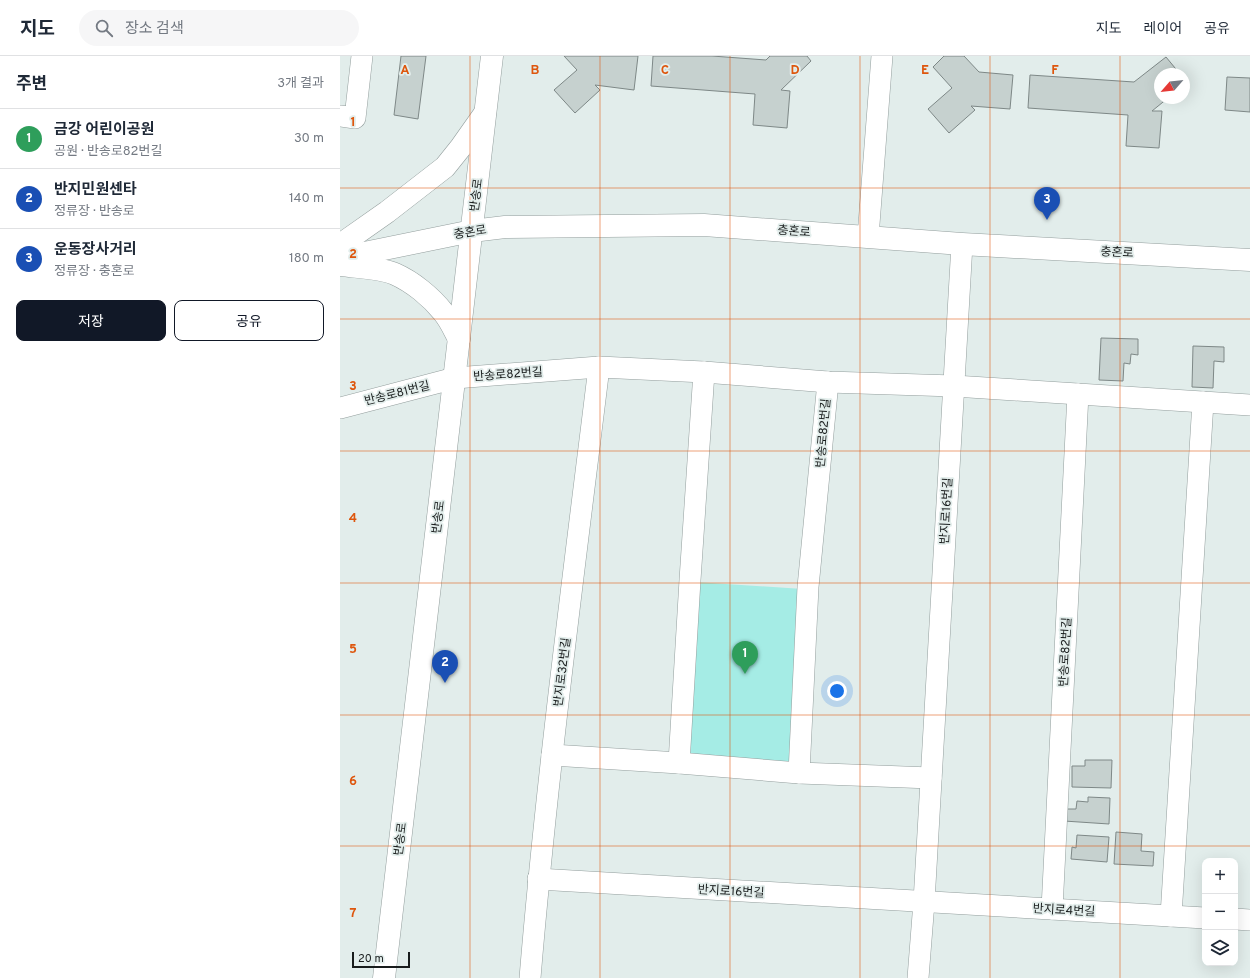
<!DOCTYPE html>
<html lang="ko">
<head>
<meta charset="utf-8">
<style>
	body { margin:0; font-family:Overpass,"Noto Sans KR",sans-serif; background:#f6f6f7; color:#1f2937 }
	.controls { position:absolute; right:12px; bottom:12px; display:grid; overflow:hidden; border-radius:8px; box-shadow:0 4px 16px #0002 }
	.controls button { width:36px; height:36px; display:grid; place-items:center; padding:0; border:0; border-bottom:1px solid #e0e1e3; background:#fff; color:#1f2937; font:20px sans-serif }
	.compass { position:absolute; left:814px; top:12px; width:36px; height:36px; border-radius:50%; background:#fff; box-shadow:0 4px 16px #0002; rotate:242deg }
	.scale { position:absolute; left:12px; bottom:10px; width:58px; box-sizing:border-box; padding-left:4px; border:2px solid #181c1c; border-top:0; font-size:11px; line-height:14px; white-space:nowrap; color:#181c1c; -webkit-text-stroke:3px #e2edeb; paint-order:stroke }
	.you { position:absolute; left:497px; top:635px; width:14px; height:14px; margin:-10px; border:3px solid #fff; border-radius:50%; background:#1a73e8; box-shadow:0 0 0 6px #1a73e833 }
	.badge { display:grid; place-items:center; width:26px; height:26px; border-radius:50%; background:#111827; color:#fff; font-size:13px; font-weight:700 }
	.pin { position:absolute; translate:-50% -33px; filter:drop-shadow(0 1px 2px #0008) }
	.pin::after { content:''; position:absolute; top:21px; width:14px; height:12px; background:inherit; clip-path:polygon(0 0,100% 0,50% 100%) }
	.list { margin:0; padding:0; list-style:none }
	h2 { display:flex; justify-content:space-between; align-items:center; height:52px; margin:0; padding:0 16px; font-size:17px }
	h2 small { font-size:13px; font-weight:400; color:#747a83 }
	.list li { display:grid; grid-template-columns:26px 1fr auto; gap:12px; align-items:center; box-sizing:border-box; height:60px; padding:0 16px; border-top:1px solid #e0e1e3 }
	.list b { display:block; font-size:15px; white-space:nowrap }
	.list p { margin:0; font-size:13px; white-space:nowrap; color:#747a83 }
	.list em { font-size:13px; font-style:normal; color:#747a83 }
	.actions { display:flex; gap:8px; padding:12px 16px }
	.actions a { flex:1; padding:9px 0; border:1px solid #111827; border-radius:8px; text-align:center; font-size:14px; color:#111827 }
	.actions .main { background:#111827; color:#fff }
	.icon { flex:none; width:22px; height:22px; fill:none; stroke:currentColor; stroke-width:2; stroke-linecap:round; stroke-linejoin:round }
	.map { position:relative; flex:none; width:910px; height:922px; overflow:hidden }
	header { display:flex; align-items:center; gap:24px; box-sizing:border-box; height:56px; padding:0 20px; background:#fff; border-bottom:1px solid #e0e1e3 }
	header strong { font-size:19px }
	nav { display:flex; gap:22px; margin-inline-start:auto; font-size:14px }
	.search { width:280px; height:36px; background:#f6f6f7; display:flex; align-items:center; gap:10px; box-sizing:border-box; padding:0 14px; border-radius:22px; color:#747a83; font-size:15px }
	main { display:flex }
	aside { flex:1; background:#fff }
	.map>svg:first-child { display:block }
	.green { fill:#a5ece5 }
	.building { fill:#c6d1cf; stroke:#7e8887 }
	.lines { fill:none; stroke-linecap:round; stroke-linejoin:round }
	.minor-casing { stroke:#939e9d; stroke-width:22 }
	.tertiary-casing { stroke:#939e9d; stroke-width:23 }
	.secondary-casing { stroke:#939e9d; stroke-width:23 }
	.minor { stroke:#fff; stroke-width:21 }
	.tertiary { stroke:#fff; stroke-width:22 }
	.secondary { stroke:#fff; stroke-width:22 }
	.grid { fill:none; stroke:#de560d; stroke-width:1; stroke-opacity:0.55 }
	.labels { text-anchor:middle; stroke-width:3.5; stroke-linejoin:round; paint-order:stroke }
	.street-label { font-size:12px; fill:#181c1c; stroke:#e2edeb }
	.grid-label { font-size:13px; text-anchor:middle; font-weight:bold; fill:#de560d; stroke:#e2edeb; stroke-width:3.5; stroke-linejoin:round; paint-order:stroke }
</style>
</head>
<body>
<header>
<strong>지도</strong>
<div class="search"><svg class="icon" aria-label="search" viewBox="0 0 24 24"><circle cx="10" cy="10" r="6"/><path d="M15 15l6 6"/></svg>장소 검색</div>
<nav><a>지도</a><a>레이어</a><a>공유</a></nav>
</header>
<main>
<aside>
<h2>주변<small>3개 결과</small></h2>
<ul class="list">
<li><span class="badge" style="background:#2e9e5b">1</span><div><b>금강 어린이공원</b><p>공원 · 반송로82번길</p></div><em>30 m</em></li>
<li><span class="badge" style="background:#1a4fb4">2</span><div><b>반지민원센타</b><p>정류장 · 반송로</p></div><em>140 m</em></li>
<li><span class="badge" style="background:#1a4fb4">3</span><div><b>운동장사거리</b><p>정류장 · 충혼로</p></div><em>180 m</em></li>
</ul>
<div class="actions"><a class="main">저장</a><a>공유</a></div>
</aside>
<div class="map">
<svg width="910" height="922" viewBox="0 0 910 922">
	<rect width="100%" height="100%" fill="#e2edeb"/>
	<path class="green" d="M 355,526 L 463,533 L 456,708 L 345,702 Z"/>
	<g class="building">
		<path d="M 61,0 L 86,0 L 78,63 L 54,59 Z"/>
		<path d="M 224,0 L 298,0 L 294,34 L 255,29 L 260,34 L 235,57 L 214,34 L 237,14 Z"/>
		<path d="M 313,0 L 372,0 L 426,4 L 430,0 L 467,0 L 471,5 L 441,34 L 450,35 L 447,72 L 413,69 L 415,38 L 311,30 Z"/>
		<path d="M 604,0 L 624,0 L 639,16 L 673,19 L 670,53 L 631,50 L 635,54 L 609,77 L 588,53 L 612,32 L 593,11 Z"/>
		<path d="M 826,1 L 840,18 L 820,18 L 820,42 L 828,42 L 812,55 L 822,55 L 819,92 L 786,90 L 788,59 L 688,52 L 690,19 L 794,26 Z"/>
		<path d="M 887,21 L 910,22 L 910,56 L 885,54 Z"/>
		<path d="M 761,282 L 798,283 L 798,299 L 791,298 L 790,308 L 784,307 L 783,325 L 759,324 Z"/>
		<path d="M 853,290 L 884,291 L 884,306 L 874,305 L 873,332 L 852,331 Z"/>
		<path d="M 745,704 L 772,704 L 771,732 L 732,731 L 732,710 L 745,710 Z"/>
		<path d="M 748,741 L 770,742 L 769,768 L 724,765 L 725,753 L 736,753 L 737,745 L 748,746 Z"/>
		<path d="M 776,776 L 802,778 L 801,795 L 814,796 L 813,810 L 774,808 Z"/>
		<path d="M 737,779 L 769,781 L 767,806 L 731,803 L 732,791 L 736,792 Z"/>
	</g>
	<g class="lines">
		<defs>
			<g id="minor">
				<path d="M 0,60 L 15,62 L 22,0"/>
				<path d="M 528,181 L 542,0"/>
				<path d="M 0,352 L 115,322 L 259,311 L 364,316 L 488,326 L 614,330 L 910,349"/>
				<path d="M 212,699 L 339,707 L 459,717 L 591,722"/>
				<path d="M 339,707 L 350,524 L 364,316"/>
				<path d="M 459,717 L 468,531 L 488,326"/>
				<path d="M 198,823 L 865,862"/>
				<path d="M 712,853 L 738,338"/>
				<path d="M 831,860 L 863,346"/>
				<path d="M 895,863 L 910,864"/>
				<path d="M 190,922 C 207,718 234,515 259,311"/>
				<path d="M 578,922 L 584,846 L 622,188"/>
			</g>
			<path id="tertiary" d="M 44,922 L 152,0"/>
			<g id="secondary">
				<path d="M 0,189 L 47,156 L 105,111 L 121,91 L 145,57"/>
				<path d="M 0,202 L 132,175 L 165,171 L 364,169 L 622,188 L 910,204"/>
				<path d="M 0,209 C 15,211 42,212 55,218 C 73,226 91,241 103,256 C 110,264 114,274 119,283"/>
			</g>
		</defs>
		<use href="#minor" class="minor-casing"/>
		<use href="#tertiary" class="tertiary-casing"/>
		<use href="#secondary" class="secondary-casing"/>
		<use href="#minor" class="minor"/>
		<use href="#tertiary" class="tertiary"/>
		<use href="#secondary" class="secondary"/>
	</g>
	<path class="grid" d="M 130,0 L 130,922M 260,0 L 260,922M 390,0 L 390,922M 520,0 L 520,922M 650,0 L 650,922M 780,0 L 780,922M 0,132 L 910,132M 0,263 L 910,263M 0,395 L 910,395M 0,527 L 910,527M 0,659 L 910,659M 0,790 L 910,790"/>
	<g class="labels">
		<g class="street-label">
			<text transform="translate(136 139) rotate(-83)" y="4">반송로</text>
			<text transform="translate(454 175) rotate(4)" y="4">충혼로</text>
			<text transform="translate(130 176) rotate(-9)" y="4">충혼로</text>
			<text transform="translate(777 196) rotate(3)" y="4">충혼로</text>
			<text transform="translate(168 318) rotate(-4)" y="4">반송로82번길</text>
			<text transform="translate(57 337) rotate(-14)" y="4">반송로81번길</text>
			<text transform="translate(483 377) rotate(-85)" y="4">반송로82번길</text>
			<text transform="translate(606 455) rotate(-87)" y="4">반지로16번길</text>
			<text transform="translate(98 461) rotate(-83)" y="4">반송로</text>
			<text transform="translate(725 596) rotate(-87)" y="4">반송로82번길</text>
			<text transform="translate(222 616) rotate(-83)" y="4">반지로32번길</text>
			<text transform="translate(60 783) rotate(-83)" y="4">반송로</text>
			<text transform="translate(391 835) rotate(3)" y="4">반지로16번길</text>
			<text transform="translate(724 854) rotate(3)" y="4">반지로4번길</text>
		</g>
	</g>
	<g class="grid-label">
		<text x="65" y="18">A</text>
		<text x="195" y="18">B</text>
		<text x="325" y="18">C</text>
		<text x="455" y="18">D</text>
		<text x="585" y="18">E</text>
		<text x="715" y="18">F</text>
		<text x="13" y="70">1</text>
		<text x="13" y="202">2</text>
		<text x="13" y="334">3</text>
		<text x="13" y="466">4</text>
		<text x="13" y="597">5</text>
		<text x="13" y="729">6</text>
		<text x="13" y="861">7</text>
	</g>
</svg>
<div class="controls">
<button>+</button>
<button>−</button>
<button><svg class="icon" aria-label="layers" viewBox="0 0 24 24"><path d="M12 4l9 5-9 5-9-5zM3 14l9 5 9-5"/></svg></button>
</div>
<svg class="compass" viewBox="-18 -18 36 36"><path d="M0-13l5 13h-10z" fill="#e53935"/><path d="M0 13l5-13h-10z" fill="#747a83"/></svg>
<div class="scale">20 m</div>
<div class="you"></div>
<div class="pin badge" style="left:405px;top:618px;background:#2e9e5b">1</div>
<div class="pin badge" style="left:105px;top:627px;background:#1a4fb4">2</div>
<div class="pin badge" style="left:707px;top:164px;background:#1a4fb4">3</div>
</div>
</main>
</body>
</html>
